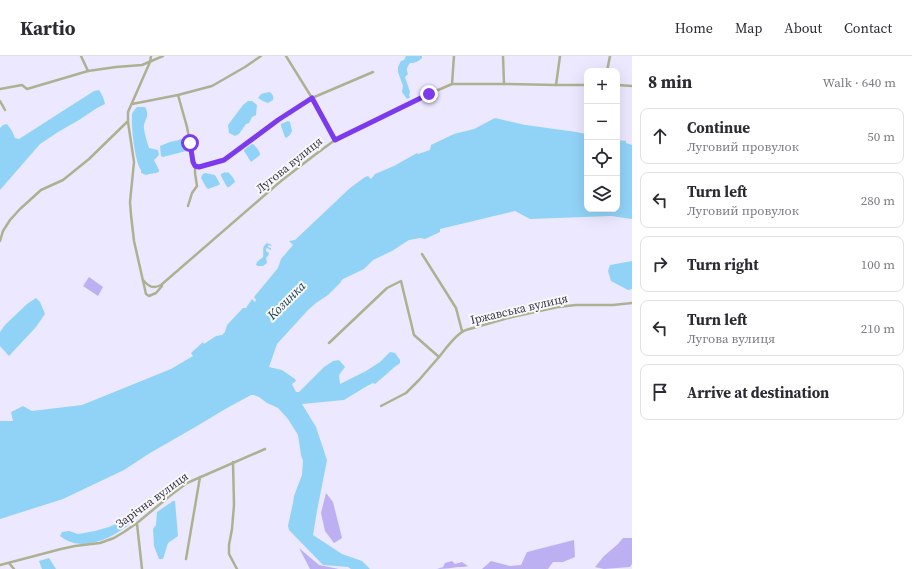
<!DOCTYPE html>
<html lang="en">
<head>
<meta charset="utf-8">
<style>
	body { margin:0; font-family:"Source Serif 4",serif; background:#f7f7f7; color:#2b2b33 }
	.controls { position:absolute; right:12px; top:12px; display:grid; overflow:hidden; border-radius:8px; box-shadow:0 4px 16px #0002 }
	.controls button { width:36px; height:36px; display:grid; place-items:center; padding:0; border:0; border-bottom:1px solid #e1e1e2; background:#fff; color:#2b2b33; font:20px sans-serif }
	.stop { position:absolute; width:12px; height:12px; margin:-9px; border:3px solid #7c3aed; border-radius:50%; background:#fff }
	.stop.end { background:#7c3aed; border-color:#fff; box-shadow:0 1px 4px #0008 }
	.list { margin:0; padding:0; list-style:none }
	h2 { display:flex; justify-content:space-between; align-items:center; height:52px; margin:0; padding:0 16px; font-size:17px }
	h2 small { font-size:13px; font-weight:400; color:#7c7c81 }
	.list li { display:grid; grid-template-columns:26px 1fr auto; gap:12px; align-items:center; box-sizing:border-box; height:56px; margin:0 8px 8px; padding:0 8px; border:1px solid #e1e1e2; border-radius:8px }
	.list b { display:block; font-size:15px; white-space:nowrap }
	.list p { margin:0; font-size:13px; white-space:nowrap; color:#7c7c81 }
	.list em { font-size:13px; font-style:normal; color:#7c7c81 }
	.icon { flex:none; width:22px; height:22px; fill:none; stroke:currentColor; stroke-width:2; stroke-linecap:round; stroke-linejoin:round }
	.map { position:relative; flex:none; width:632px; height:513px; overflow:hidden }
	header { display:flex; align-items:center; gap:24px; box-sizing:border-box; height:56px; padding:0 20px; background:#fff; border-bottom:1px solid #e1e1e2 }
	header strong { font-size:19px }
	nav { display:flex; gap:22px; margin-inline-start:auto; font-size:14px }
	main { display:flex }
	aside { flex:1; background:#fff }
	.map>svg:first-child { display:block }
	.green { fill:#bcb0f2 }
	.water { fill:#91d3f7 }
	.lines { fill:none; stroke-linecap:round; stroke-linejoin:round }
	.street { stroke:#aeb18f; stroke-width:2.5 }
	.route { stroke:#7c3aed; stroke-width:5 }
	.labels { text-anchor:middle; stroke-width:4; stroke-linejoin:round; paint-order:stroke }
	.street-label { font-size:12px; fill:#39354b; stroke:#f8f8f8 }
	.water-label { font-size:13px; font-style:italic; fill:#143a4d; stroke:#f8f8f8 }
</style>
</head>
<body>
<header>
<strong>Kartio</strong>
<nav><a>Home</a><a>Map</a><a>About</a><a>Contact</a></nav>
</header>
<main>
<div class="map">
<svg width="632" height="513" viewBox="0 0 632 513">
	<rect width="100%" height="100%" fill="#ebe8ff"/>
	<g class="green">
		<path d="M 89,221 L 103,231 L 98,240 L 83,230 Z"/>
		<path d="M 326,437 L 333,446 L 342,482 L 334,487 L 325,475 L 321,457 Z"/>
		<path d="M 623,482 L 632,482 L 632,508 L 630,511 L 604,513 L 595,511 L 604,500 L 618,488 Z"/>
		<path d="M 574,484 L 575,501 L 563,506 L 553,506 L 548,513 L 482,513 L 491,505 L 510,510 L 521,509 L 527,496 Z"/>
		<path d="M 299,492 L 319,509 L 339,513 L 310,513 Z"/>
		<path d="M 452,505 L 455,508 L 462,506 L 468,510 C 465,511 462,511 458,511 C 450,512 445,513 437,513 L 443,511 L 445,507 Z"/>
	</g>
	<g class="water">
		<path d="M 406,0 L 422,0 L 422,2 C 418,6 415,7 410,7 C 407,11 406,13 408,18 L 405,21 L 410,36 L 409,39 L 410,41 L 409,42 L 407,43 L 402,36 L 403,30 L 398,16 L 398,11 L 401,5 L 404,4 Z"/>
		<path d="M 99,34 L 103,41 L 105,48 L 97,52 L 79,64 L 58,76 L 40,88 L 0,134 L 0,72 L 3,69 L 7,68 L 12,75 L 15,82 L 19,83 L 94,35 Z"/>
		<path d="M 269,36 C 272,37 274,40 273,44 L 268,47 L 263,45 L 258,42 L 261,38 Z"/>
		<path d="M 248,45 L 252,45 L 257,49 L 256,59 L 252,61 L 249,67 L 246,68 L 239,78 L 235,80 L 229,77 L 228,69 L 243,49 Z"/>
		<path d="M 137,51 L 145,51 C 151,61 143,64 144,73 C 145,79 147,86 149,92 L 158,94 L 159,99 L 154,104 L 159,114 L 159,116 C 154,118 151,117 146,119 L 141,117 L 141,114 C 135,106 131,70 132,59 C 132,56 135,54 137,51 Z"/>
		<path d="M 495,62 C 505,64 515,67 525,69 C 546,72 566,74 587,78 L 587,153 L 617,153 L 617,84 L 626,85 L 626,87 L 632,89 L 632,163 L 611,160 L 530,163 L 515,155 L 440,173 L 440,176 L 425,183 L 420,182 L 409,184 L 392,195 L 373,204 L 364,213 L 343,223 L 341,225 L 341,226 L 328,239 L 316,247 L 308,254 L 277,288 L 269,311 L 282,314 L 295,323 L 296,325 L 292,328 L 296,336 L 299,336 L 324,311 L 333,305 L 339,304 L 345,311 L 339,319 L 340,328 L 366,315 L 380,306 L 390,296 L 395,297 L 400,304 L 400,307 C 391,313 384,321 375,328 L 373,327 L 367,330 L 344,344 L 302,348 L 316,371 L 327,404 L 317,455 L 313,479 L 342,498 L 362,505 L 370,513 L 351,513 L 348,511 L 323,509 L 289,474 L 288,470 L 293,447 L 294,440 L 302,419 L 303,405 L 301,399 L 298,379 L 288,363 L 278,352 L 267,347 L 259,341 L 254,339 L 251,339 L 227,352 L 197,370 L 150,397 L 124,414 L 63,443 L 0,463 L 0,365 L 13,365 L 11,356 L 23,350 L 32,355 L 82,349 L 171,313 L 193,300 L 191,297 L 203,286 L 204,288 L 216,280 L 222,279 L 225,276 L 227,269 L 243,252 L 246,252 L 252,243 L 255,246 L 256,244 L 254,241 L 278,212 L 281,203 L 293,189 L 289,185 L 295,184 L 350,132 L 365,121 L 368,120 L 371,123 L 375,118 L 394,110 L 417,97 L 418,98 L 430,94 L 431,89 L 454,78 L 474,73 Z"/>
		<path d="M 288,65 L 290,66 L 292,75 L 290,79 L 286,82 L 285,81 L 281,70 L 281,68 Z"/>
		<path d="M 180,83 L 184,84 L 186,91 L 186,95 L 163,101 L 161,100 L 160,90 L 170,86 L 179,84 Z"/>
		<path d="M 252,88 L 253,88 C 256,91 260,95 260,99 L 251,106 L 244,95 L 244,94 Z"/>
		<path d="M 225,116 L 226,117 L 228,116 C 231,119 234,122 235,126 L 229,131 L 227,131 L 221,120 L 221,118 Z"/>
		<path d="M 205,117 L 215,119 L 220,128 L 219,129 L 208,133 L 206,131 L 201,122 L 202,119 Z"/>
		<path d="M 267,187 L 272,189 L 271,190 L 269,189 L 268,190 L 268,191 L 271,192 L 271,194 L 267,192 L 266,193 L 266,195 L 269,197 L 268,200 L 266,202 L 267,207 L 263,210 L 258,210 L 256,209 L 257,206 L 263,201 C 264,196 261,191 267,187 Z"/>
		<path d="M 632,205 L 632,233 L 628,234 L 611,225 L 608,215 L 610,209 Z"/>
		<path d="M 36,242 L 40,246 L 45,258 L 36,271 L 9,300 L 0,290 L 0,276 L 5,269 L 27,248 Z"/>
		<path d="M 173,445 L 175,445 L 178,480 L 168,487 L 163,503 L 159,503 L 154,490 L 153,473 L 156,469 L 157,456 Z"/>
		<path d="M 124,464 L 128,464 L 130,468 C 113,481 89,494 68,485 C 66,484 63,482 60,480 L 62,476 L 69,475 L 78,478 L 95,475 L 109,471 Z"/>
		<path d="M 49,502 L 56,513 L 42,513 L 39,505 Z"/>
	</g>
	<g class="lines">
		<g class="street">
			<path d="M 81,0 L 88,15"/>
			<path d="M 151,0 L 150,6 L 128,56 L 128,66 L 134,106 L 130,146 L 131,159 L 134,185 L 146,238 L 149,240 L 156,237 L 162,230"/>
			<path d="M 286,0 L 312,42 L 335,84"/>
			<path d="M 503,0 L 504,28"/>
			<path d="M 607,15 L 610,0"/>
			<path d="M 452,28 L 454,0"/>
			<path d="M 556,29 L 560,0"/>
			<path d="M 617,29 L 632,30"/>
			<path d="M 0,33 L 22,29 L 27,33 L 88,15 L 116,11 L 142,9 L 163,0"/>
			<path d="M 178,39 L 187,71 L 190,87 L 193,106 L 195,110 L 199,111 L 224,105 L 278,64 L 312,42 L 373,16"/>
			<path d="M 0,45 L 5,54"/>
			<path d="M 132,48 L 178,39 L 212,30 L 245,11 L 261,0"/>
			<path d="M 188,150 L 192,137 L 197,130 L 195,117 L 195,110"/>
			<path d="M 0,185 L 3,175 L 10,164 L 20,153 L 41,134 L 63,124 L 89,103 L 127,66"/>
			<path d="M 422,198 L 456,252 L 462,275"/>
			<path d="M 143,224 C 149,231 153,233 161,229 L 281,125 L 316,98 L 335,84 L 429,38 L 452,28 L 504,28 L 556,29 L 587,29"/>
			<path d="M 329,287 L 387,232 L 401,225 L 414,279 L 439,301 C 445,294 456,277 466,274 L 512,261 L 558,251 L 576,249 L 613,249 L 632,247"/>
			<path d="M 381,350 L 406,337 L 419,324 L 439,301"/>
			<path d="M 233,406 L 234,449 L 232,473 L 229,489 L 229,498 L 237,513"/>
			<path d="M 137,468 L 142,513"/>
			<path d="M 186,503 L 200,421"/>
			<path d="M 9,507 L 14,513"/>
			<path d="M 0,509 L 61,493 L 75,490 L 100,487 L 114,482 L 124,476 L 137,467 L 171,439 L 187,427 L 265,393"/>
		</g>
	</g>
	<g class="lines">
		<path class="route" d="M 190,87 L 193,106 L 195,110 L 199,111 L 224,104 L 278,64 L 312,42 L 335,84 L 429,38"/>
	</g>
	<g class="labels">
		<g class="street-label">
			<text transform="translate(289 109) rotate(-39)" y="4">Лугова вулиця</text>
			<text transform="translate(519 253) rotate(-13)" y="4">Іржавська вулиця</text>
			<text transform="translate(152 444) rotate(-36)" y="4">Зарічна вулиця</text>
		</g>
		<g class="water-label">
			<text transform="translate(286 244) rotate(-45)" y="5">Козинка</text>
		</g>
	</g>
</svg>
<div class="controls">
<button>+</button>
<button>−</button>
<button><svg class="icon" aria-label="locate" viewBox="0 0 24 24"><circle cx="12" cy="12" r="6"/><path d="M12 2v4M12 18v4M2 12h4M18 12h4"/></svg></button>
<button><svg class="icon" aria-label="layers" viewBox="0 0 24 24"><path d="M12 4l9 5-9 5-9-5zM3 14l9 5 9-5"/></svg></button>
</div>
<div class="stop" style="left:190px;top:87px"></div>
<div class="stop end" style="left:429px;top:38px"></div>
</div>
<aside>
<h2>8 min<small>Walk · 640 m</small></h2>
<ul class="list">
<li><svg class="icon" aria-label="ahead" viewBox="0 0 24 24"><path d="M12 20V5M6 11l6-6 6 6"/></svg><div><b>Continue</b><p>Луговий провулок</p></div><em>50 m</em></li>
<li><svg class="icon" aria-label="left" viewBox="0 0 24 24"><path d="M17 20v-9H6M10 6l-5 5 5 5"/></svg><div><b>Turn left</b><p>Луговий провулок</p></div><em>280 m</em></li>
<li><svg class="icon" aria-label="right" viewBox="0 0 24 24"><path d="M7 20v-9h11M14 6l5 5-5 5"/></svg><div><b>Turn right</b></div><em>100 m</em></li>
<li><svg class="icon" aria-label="left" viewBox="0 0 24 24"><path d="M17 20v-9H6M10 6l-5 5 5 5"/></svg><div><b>Turn left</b><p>Лугова вулиця</p></div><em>210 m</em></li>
<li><svg class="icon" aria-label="arrive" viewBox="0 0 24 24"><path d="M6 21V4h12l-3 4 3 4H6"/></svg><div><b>Arrive at destination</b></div></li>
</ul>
</aside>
</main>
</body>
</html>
